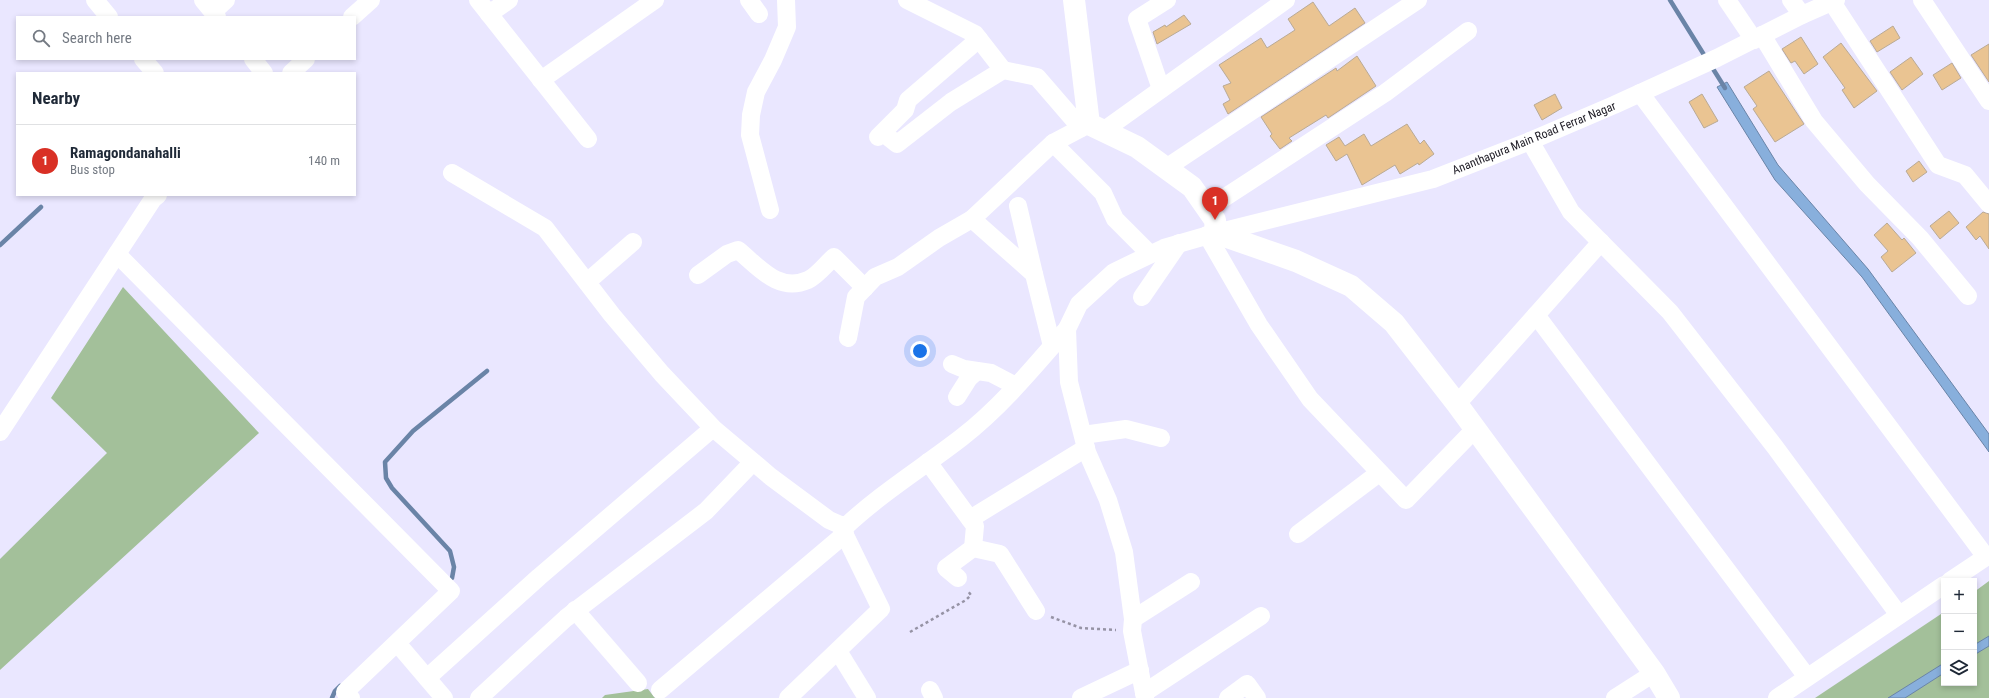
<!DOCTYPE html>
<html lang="en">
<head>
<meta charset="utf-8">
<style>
	body { margin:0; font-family:"Roboto Condensed",sans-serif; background:#f2f2f3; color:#1f2937 }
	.controls { position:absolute; right:12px; bottom:12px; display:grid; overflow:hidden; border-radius:0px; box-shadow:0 2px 6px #0003 }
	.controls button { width:36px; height:36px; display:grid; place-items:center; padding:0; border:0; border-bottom:1px solid #e0e1e3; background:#fff; color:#1f2937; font:20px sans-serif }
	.you { position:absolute; left:920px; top:351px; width:14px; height:14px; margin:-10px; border:3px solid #fff; border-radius:50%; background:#1a73e8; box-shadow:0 0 0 6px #1a73e833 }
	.badge { display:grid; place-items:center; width:26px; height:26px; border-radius:50%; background:#d93025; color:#fff; font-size:13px; font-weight:700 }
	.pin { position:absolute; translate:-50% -33px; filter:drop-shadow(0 1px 2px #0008) }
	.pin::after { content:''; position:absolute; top:21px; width:14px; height:12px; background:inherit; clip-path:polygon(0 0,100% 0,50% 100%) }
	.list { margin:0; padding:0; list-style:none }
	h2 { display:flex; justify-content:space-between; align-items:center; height:52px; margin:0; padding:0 16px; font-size:17px }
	h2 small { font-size:13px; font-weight:400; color:#747a83 }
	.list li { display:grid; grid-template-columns:26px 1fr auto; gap:12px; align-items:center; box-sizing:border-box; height:72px; padding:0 16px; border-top:1px solid #e0e1e3 }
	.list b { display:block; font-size:15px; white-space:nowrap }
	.list p { margin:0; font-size:13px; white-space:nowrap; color:#747a83 }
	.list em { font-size:13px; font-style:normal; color:#747a83 }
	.icon { flex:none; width:22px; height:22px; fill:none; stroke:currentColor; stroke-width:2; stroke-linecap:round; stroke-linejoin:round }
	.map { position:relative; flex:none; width:1989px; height:698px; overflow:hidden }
	.search { position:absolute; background:#fff; box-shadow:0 2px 6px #0003; left:16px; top:16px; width:340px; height:44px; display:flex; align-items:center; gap:10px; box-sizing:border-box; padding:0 14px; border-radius:0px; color:#747a83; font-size:15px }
	.panel { position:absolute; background:#fff; box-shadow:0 2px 6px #0003; left:16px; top:72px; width:340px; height:124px; border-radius:0px }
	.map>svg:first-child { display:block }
	.green { fill:#a3c09a }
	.water { fill:#88afdc; stroke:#6a84a7 }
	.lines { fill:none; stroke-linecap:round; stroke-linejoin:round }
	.stream { stroke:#6a84a7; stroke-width:4.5 }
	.building { fill:#eac492; stroke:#b9aa96 }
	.path { stroke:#9693a5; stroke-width:2.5; stroke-dasharray:3 3; stroke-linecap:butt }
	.minor { stroke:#fff; stroke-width:18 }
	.major { stroke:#fff; stroke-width:22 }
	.labels { text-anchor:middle; stroke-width:3; stroke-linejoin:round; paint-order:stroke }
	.street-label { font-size:12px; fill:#23212a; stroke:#fff }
</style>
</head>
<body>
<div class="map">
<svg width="1989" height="698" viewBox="0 0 1989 698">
	<rect width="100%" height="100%" fill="#eae7ff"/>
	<g class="green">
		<path d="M 123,287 L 259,433 L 0,670 L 0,559 L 107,453 L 51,398 Z"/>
		<path d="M 1989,581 L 1989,698 L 1815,698 L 1944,612 L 1944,683 L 1974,683 L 1974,592 Z"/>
		<path d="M 648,689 L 655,698 L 602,698 L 605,695 Z"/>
	</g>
	<g class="water">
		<path d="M 1727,82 L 1778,165 L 1868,269 L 1989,434 L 1989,452 L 1862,277 L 1775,180 L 1717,87 Z"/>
		<path d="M 1989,636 L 1989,646 L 1974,655 L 1974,645 Z"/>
		<path d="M 1944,663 L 1944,673 L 1905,698 L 1888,698 Z"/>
	</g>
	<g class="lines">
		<g class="stream">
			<path d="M 1670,0 L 1706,58"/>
			<path d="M 1710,64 L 1725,88"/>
			<path d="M 0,245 L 41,207"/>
			<path d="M 448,582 L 452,578 L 454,567 L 450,551 L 392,488 L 386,478 L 385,462 L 413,431 L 487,371"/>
			<path d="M 332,698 L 335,691 L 340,686"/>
		</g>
	</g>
	<g class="building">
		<path d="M 1313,2 L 1329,26 L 1355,8 L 1365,23 L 1228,114 L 1223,104 L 1230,100 L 1223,86 L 1231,83 L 1219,65 L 1261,38 L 1267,48 L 1295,30 L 1288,19 Z"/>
		<path d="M 1184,15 L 1191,24 L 1157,44 L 1153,32 L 1165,25 L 1166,27 Z"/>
		<path d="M 1893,26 L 1900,38 L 1877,52 L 1870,41 Z"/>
		<path d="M 1801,37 L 1818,64 L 1804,74 L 1795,61 L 1791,63 L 1782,49 Z"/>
		<path d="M 1841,43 L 1877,91 L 1854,108 L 1842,90 L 1845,88 L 1823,57 Z"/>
		<path d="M 1989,44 L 1989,82 L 1971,55 Z"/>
		<path d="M 1357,56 L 1376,86 L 1328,118 L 1326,115 L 1289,138 L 1292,141 L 1280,149 L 1270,136 L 1272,134 L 1261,117 L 1336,68 L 1337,71 Z"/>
		<path d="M 1911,57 L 1923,74 L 1902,90 L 1890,72 Z"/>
		<path d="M 1952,63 L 1961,78 L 1942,90 L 1933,75 Z"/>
		<path d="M 1769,71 L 1804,124 L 1775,142 L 1753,109 L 1757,106 L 1744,87 Z"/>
		<path d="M 1555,94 L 1562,108 L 1542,120 L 1534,105 Z"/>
		<path d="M 1702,94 L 1718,121 L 1704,128 L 1689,102 Z"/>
		<path d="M 1407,124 L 1420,144 L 1424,140 L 1434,154 L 1419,165 L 1418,163 L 1400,174 L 1395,165 L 1362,185 L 1347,154 L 1336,161 L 1326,145 L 1339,137 L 1345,146 L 1364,134 L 1371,146 Z"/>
		<path d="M 1919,161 L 1927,172 L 1913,182 L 1906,171 Z"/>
		<path d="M 1949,211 L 1959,223 L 1940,239 L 1930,226 Z"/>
		<path d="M 1983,212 L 1989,214 L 1989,249 L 1980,236 L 1976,240 L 1966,227 Z"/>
		<path d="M 1887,223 L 1902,240 L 1904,238 L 1916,253 L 1892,272 L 1881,257 L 1888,251 L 1874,235 Z"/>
	</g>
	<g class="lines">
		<g class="path">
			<path d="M 1051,617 L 1081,628 L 1116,630"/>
			<path d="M 910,632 L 966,600 L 971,595 L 967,590"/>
		</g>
		<g class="minor">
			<path d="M 95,0 L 109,17"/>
			<path d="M 203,0 L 217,17"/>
			<path d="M 478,0 L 588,139"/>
			<path d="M 749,0 L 759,14"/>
			<path d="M 907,0 L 975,34 L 1003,70 L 1037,77 L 1081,128"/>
			<path d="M 1727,0 L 1754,40"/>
			<path d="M 1791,0 L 1802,15"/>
			<path d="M 1922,0 L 1989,101"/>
			<path d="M 1832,2 L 1938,165 L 1965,175 L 1989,204"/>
			<path d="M 213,12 L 226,0"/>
			<path d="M 489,14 L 509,0"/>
			<path d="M 352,17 L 371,0"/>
			<path d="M 1762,35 L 1814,121 L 1867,184 L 1920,238 L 1968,296"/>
			<path d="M 143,59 L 155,73"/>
			<path d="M 253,59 L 264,73"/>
			<path d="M 291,73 L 306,59"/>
			<path d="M 541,80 L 655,0"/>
			<path d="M 1161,89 L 1137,19 L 1167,0"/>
			<path d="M 1640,93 L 1986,557 L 1950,581"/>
			<path d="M 1089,124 L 1053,143 L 1103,193 L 1115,219 L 1150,254"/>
			<path d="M 1103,131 L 1286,0"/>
			<path d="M 883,133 L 897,144 L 951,102 L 1003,70"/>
			<path d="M 878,137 L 905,110 L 908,100 L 979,39"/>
			<path d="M 1530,141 L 1571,212 L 1670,312 L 1775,447 L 1899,615"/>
			<path d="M 1166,168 L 1418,0"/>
			<path d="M 452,173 L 545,228 L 612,315 L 662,374 L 713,428 L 771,477 L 829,520 L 845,527 C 880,494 922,468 961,438 C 1001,407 1034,367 1067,329"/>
			<path d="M 1018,206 L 1034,274"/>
			<path d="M 1207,209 L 1385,93 L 1468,31"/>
			<path d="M 770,210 L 750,135 L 751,115 L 756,92 L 773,60 L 787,27 L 786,0"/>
			<path d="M 1207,235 L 1259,325 L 1310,399 L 1406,500 L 1475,429"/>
			<path d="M 117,254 L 451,591 L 345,692 L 351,698"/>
			<path d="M 698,275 L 727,254 L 738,250 C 759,267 778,293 808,280 C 817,276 826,264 834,257 L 865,288"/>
			<path d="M 587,282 L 633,242"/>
			<path d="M 1142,297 L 1179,243"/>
			<path d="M 1536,315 L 1807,677"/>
			<path d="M 848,338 L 856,297 L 875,277 L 898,267 L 939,238 L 972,219"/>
			<path d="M 1052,346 L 1034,274 L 972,219 L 1053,143"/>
			<path d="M 952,364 L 964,369 L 991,373 L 1016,386"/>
			<path d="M 957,397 L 969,378 L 977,371"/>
			<path d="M 1457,404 L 1601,242"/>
			<path d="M 0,432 L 153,199 L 158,195"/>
			<path d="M 1083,435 L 1126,429 L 1161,438"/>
			<path d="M 928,462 L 975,526 L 973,548 L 1000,554 L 1036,611"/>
			<path d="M 970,519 L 1086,448"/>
			<path d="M 1298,534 L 1379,473"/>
			<path d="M 958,578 L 946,568 L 973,548"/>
			<path d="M 575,610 L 638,683"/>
			<path d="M 1133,619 L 1191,582"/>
			<path d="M 397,643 L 444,698"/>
			<path d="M 838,651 L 867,698"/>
			<path d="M 427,678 L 539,577 L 713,428"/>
			<path d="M 660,690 L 845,534"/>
			<path d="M 930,690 L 934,698"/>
			<path d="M 1144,693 L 1261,616"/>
			<path d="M 479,698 L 566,618 L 706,511 L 753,462"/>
			<path d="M 788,698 L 881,609 L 840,525"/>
			<path d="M 1081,698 L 1140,670"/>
			<path d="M 1145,698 L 1132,631 L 1133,619 L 1124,552 L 1108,500 L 1087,452 L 1069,382 L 1067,329 L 1079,304 L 1114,272 L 1164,248 L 1216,233 L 1433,179 L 1530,141 L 1614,105 L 1717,58 L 1802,15 L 1836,0"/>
			<path d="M 1228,698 L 1247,684 L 1257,698"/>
			<path d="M 1615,698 L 1654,673"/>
			<path d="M 1777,698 L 1944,585"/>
		</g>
		<path class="major" d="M 1074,0 L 1089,124 L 1137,147 L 1192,187 L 1215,220 L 1216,233 L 1296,261 L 1351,286 L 1394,323 L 1457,404 L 1654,673 L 1669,698"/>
	</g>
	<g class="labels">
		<g class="street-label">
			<text transform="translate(1534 138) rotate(-22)" y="4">Ananthapura Main Road Ferrar Nagar</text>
		</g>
	</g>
</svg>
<div class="controls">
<button>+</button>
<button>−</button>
<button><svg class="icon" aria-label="layers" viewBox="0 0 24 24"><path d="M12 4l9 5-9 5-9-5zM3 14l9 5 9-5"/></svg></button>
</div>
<div class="you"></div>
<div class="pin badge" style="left:1215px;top:220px">1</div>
<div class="search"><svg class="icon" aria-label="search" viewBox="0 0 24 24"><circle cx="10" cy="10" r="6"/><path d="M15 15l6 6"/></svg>Search here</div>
<section class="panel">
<h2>Nearby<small></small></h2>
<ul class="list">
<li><span class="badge">1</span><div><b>Ramagondanahalli</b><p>Bus stop</p></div><em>140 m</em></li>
</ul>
</section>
</div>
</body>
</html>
